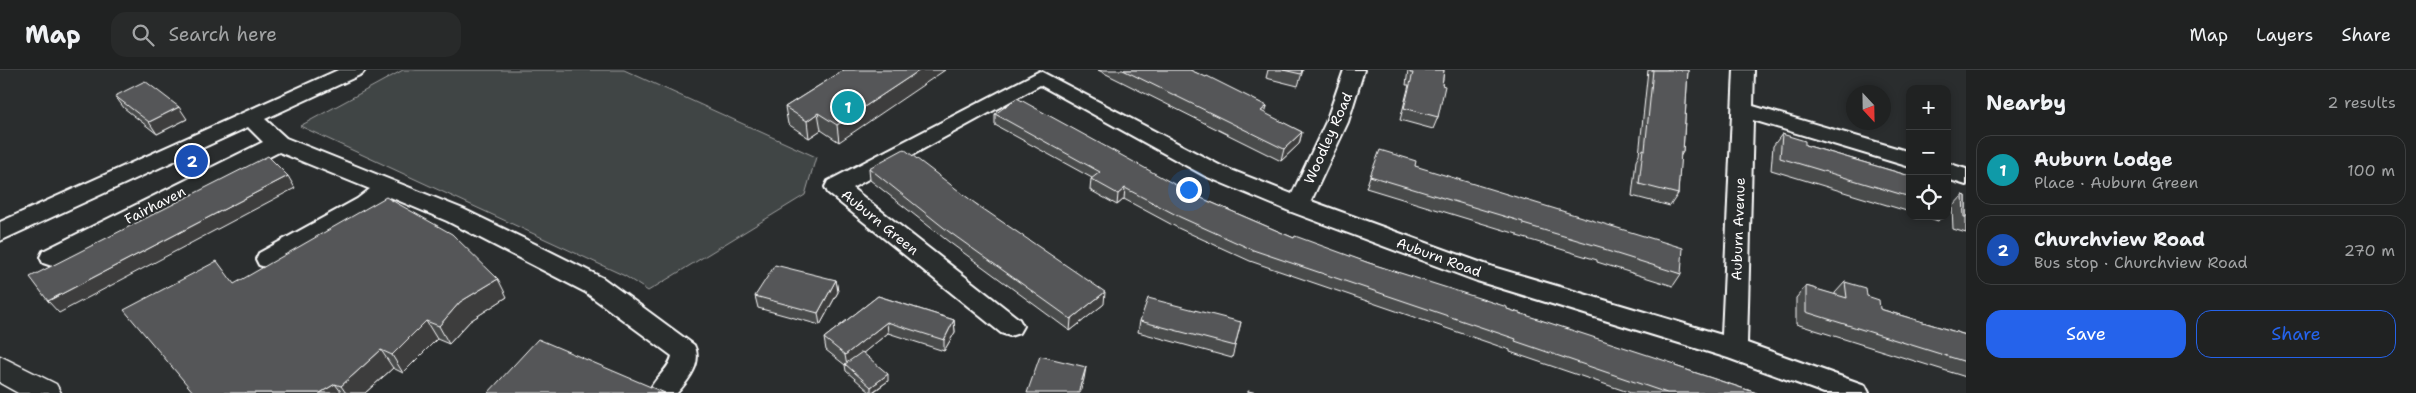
<!DOCTYPE html>
<html lang="en">
<head>
<meta charset="utf-8">
<style>
	body { margin:0; font-family:"Shantell Sans",sans-serif; background:#282a2a; color:#f1f3f6 }
	.controls { position:absolute; right:15px; top:15px; display:grid; overflow:hidden; border-radius:10px; box-shadow:0 2px 8px #0003 }
	.controls button { width:45px; height:45px; display:grid; place-items:center; padding:0; border:0; border-bottom:1px solid #3d3f40; background:#202222; color:#f1f3f6; font:25px sans-serif }
	.compass { position:absolute; left:1846px; top:15px; width:45px; height:45px; border-radius:50%; background:#202222; box-shadow:0 2px 8px #0003; rotate:158deg }
	.you { position:absolute; left:1188px; top:119px; width:18px; height:18px; margin:-12px; border:4px solid #fff; border-radius:50%; background:#1a73e8; box-shadow:0 0 0 8px #1a73e833 }
	.badge { display:grid; place-items:center; width:32px; height:32px; border-radius:50%; background:#2563eb; color:#fff; font-size:16px; font-weight:700 }
	.pin { position:absolute; translate:-50% -50%; border:2px solid #fff; box-shadow:0 1px 5px #0006 }
	.list { margin:0; padding:0; list-style:none }
	h2 { display:flex; justify-content:space-between; align-items:center; height:65px; margin:0; padding:0 20px; font-size:21px }
	h2 small { font-size:16px; font-weight:400; color:#a2a4a5 }
	.list li { display:grid; grid-template-columns:32px 1fr auto; gap:15px; align-items:center; box-sizing:border-box; height:70px; margin:0 10px 10px; padding:0 10px; border:1px solid #3d3f40; border-radius:15px }
	.list b { display:block; font-size:19px; white-space:nowrap }
	.list p { margin:0; font-size:16px; white-space:nowrap; color:#a2a4a5 }
	.list em { font-size:16px; font-style:normal; color:#a2a4a5 }
	.actions { display:flex; gap:10px; padding:15px 20px }
	.actions a { flex:1; padding:11px 0; border:1px solid #2563eb; border-radius:15px; text-align:center; font-size:18px; color:#2563eb }
	.actions .main { background:#2563eb; color:#fff }
	.icon { flex:none; width:28px; height:28px; fill:none; stroke:currentColor; stroke-width:2; stroke-linecap:round; stroke-linejoin:round }
	.map { position:relative; flex:none; width:1966px; height:323px; overflow:hidden }
	header { display:flex; align-items:center; gap:30px; box-sizing:border-box; height:70px; padding:0 25px; background:#202222; border-bottom:1px solid #3d3f40 }
	header strong { font-size:24px }
	nav { display:flex; gap:28px; margin-inline-start:auto; font-size:18px }
	.search { width:350px; height:45px; background:#282a2a; display:flex; align-items:center; gap:12px; box-sizing:border-box; padding:0 18px; border-radius:15px; color:#a2a4a5; font-size:19px }
	main { display:flex }
	aside { flex:1; background:#202222 }
	.map>svg:first-child { display:block }
	.green { fill:#414445; stroke:#a0a2a2 }
	.lines { fill:none; stroke-linecap:round; stroke-linejoin:round }
	.minor-casing { stroke:#fff; stroke-width:4 }
	.secondary-casing { stroke:#fff; stroke-width:3 }
	.minor { fill:#2a2d2e; fill-rule:evenodd }
	.secondary { fill:#2a2d2e; fill-rule:evenodd }
	.wall { fill:#494b4c; stroke:#fff }
	.shaded-wall { fill:#3c3d3e; stroke:#fff }
	.building { fill:#555758; stroke:#fff }
	.labels { text-anchor:middle; stroke-width:4; stroke-linejoin:round; paint-order:stroke }
	.street-label { font-size:14px; fill:#fff; stroke:#2a2d2e }
</style>
</head>
<body>
<header>
<strong>Map</strong>
<div class="search"><svg class="icon" aria-label="search" viewBox="0 0 24 24"><circle cx="10" cy="10" r="6"/><path d="M15 15l6 6"/></svg>Search here</div>
<nav><a>Map</a><a>Layers</a><a>Share</a></nav>
</header>
<main>
<div class="map">
<svg width="1966" height="323" viewBox="0 0 1966 323">
	<rect width="100%" height="100%" fill="#2a2d2e"/>
	<filter id="ink" filterUnits="userSpaceOnUse"><feTurbulence type="fractalNoise" baseFrequency=".02" numOctaves="2"/><feDisplacementMap in="SourceGraphic" scale="10" xChannelSelector="R" yChannelSelector="G"/><feConvolveMatrix kernelMatrix="1 2 1 2 8 2 1 2 1" color-interpolation-filters="sRGB"/></filter>
	<g filter="url(#ink)">
		<path class="green" d="M 403,0 L 624,0 L 816,87 L 805,125 L 648,221 L 625,206 L 300,56 Z"/>
		<g class="lines">
			<defs>
				<g id="minor">
					<path d="M 338,0 L 365,0 L 362,4 L 265,49 L 286,68 L 463,139 L 537,175 L 603,208 L 694,275 C 703,292 689,310 677,323 L 649,323 C 652,309 669,301 672,286 L 585,222 L 447,151 L 390,127 L 373,141 L 277,195 L 268,198 L 259,195 L 256,189 L 259,183 L 357,129 L 370,119 L 279,82 L 61,193 L 52,196 L 43,193 L 40,187 L 43,181 L 263,72 L 248,57 L 0,171 L 0,152 Z"/>
					<path d="M 1344,0 L 1364,0 L 1348,52 L 1311,131 L 1493,197 L 1722,265 L 1734,0 L 1754,0 L 1753,36 L 1910,82 L 1910,97 L 1753,50 L 1747,273 L 1865,315 L 1869,323 L 1824,323 L 1728,288 L 1477,211 L 1289,141 L 1205,106 L 1040,15 L 852,118 L 1019,249 L 1023,256 L 1019,263 L 1010,266 L 1001,263 L 828,123 L 825,117 L 828,111 L 1040,1 L 1221,96 L 1292,124 L 1326,52 Z"/>
					<path d="M 1947,93 L 1966,99 L 1966,115 L 1947,109 Z"/>
				</g>
				<path id="secondary" d="M 0,286 L 56,314 L 61,323 L 18,323 L 0,313 Z"/>
			</defs>
			<use href="#minor" class="minor-casing"/>
			<use href="#secondary" class="secondary-casing"/>
			<use href="#minor" class="minor"/>
			<use href="#secondary" class="secondary"/>
		</g>
		<g class="wall">
			<path d="M 844,0 L 839,72 L 821,60 L 809,68 L 788,54 L 785,37 Z"/>
			<path d="M 1098,0 L 1190,0 L 1267,36 L 1265,44 L 1302,62 L 1299,74 L 1281,91 Z"/>
			<path d="M 1268,0 L 1303,0 L 1298,16 L 1266,8 Z"/>
			<path d="M 1408,0 L 1444,0 L 1438,47 L 1433,59 L 1400,50 L 1409,15 L 1406,15 Z"/>
			<path d="M 1648,0 L 1688,0 L 1683,82 L 1680,87 L 1678,124 L 1670,136 L 1632,126 L 1636,91 L 1639,85 Z"/>
			<path d="M 115,26 L 187,49 L 157,64 L 124,38 Z"/>
			<path d="M 995,44 L 1194,125 L 1294,168 L 1507,239 L 1675,296 L 1757,323 L 1631,323 L 1510,282 L 1510,280 L 1250,191 L 1178,158 L 1124,129 L 1117,135 L 1090,120 L 1091,109 L 1092,108 L 995,55 Z"/>
			<path d="M 1782,64 L 1805,75 L 1910,106 L 1910,142 L 1771,100 L 1773,76 Z"/>
			<path d="M 1415,96 L 1681,204 L 1673,216 L 1597,192 L 1597,190 L 1517,166 L 1517,164 L 1366,118 L 1370,106 Z"/>
			<path d="M 869,98 L 976,134 L 1104,234 L 1070,261 L 949,172 L 870,110 Z"/>
			<path d="M 1963,125 L 1966,126 L 1966,163 L 1953,159 L 1952,137 Z"/>
			<path d="M 1924,146 L 1942,146 L 1938,151 Z"/>
			<path d="M 836,210 L 838,222 L 820,255 L 758,238 L 755,226 Z"/>
			<path d="M 1845,212 L 1867,226 L 1880,239 L 1966,265 L 1966,307 L 1796,254 L 1796,228 L 1806,216 L 1835,225 L 1835,223 Z"/>
			<path d="M 235,214 L 507,227 L 470,251 L 449,274 L 437,269 L 403,303 L 393,298 L 365,323 L 194,323 Z"/>
			<path d="M 878,226 L 954,250 L 955,262 L 944,281 L 888,263 L 863,283 L 888,311 L 872,323 L 871,323 L 846,301 L 845,295 L 826,280 L 824,268 Z"/>
			<path d="M 1140,251 L 1241,252 L 1232,288 L 1138,262 Z"/>
		</g>
		<g class="shaded-wall">
			<path d="M 920,0 L 945,0 L 839,72 L 837,55 Z"/>
			<path d="M 1267,36 L 1264,48 L 1261,41 Z"/>
			<path d="M 179,37 L 187,49 L 157,64 L 149,52 Z"/>
			<path d="M 818,43 L 821,60 L 809,68 L 807,51 Z"/>
			<path d="M 1302,62 L 1299,74 L 1281,91 L 1284,79 Z"/>
			<path d="M 288,106 L 295,118 L 59,243 L 48,231 Z"/>
			<path d="M 1125,118 L 1124,129 L 1117,135 L 1118,124 Z"/>
			<path d="M 498,209 L 507,227 L 470,251 L 449,274 L 439,256 L 460,232 Z"/>
			<path d="M 836,210 L 838,222 L 820,255 L 818,243 Z"/>
			<path d="M 1105,222 L 1104,234 L 1070,261 L 1071,249 Z"/>
			<path d="M 954,250 L 955,262 L 944,281 L 944,270 Z"/>
			<path d="M 426,251 L 437,269 L 403,303 L 392,285 Z"/>
			<path d="M 887,252 L 888,263 L 847,296 L 845,285 Z"/>
			<path d="M 381,280 L 393,298 L 365,323 L 346,323 L 341,316 Z"/>
			<path d="M 1086,297 L 1084,309 L 1080,323 L 1078,323 Z"/>
			<path d="M 888,304 L 888,311 L 871,323 L 871,317 Z"/>
			<path d="M 335,314 L 342,323 L 320,323 Z"/>
		</g>
		<g class="building">
			<path d="M 844,0 L 920,0 L 837,55 L 818,43 L 807,51 L 785,37 Z"/>
			<path d="M 1123,0 L 1190,0 L 1206,7 L 1207,6 L 1267,36 L 1261,41 L 1302,62 L 1284,79 Z"/>
			<path d="M 1283,0 L 1302,0 L 1301,4 Z"/>
			<path d="M 1410,0 L 1444,0 L 1442,15 L 1445,16 L 1438,47 L 1404,38 L 1413,3 L 1410,3 Z"/>
			<path d="M 1653,0 L 1688,0 L 1683,82 L 1681,82 L 1678,124 L 1639,114 L 1643,79 L 1645,80 Z"/>
			<path d="M 145,11 L 179,37 L 149,52 L 115,26 Z"/>
			<path d="M 1017,28 L 1194,125 L 1294,168 L 1295,166 L 1369,193 L 1507,237 L 1507,239 L 1675,294 L 1675,296 L 1757,323 L 1667,323 L 1515,271 L 1516,269 L 1253,180 L 1180,147 L 1125,118 L 1118,124 L 1091,109 L 1100,102 L 995,44 Z"/>
			<path d="M 1782,64 L 1805,71 L 1805,75 L 1910,106 L 1910,127 L 1780,88 Z"/>
			<path d="M 904,79 L 976,134 L 1105,222 L 1071,249 L 948,161 L 869,98 Z"/>
			<path d="M 1380,80 L 1416,91 L 1415,96 L 1683,178 L 1681,204 L 1604,180 L 1604,178 L 1523,154 L 1523,152 L 1370,106 Z"/>
			<path d="M 268,86 L 288,106 L 48,231 L 30,207 Z"/>
			<path d="M 1947,117 L 1948,117 L 1949,139 L 1947,138 Z"/>
			<path d="M 1963,125 L 1966,126 L 1966,147 L 1964,147 Z"/>
			<path d="M 386,127 L 452,164 L 498,209 L 460,232 L 439,256 L 426,251 L 392,285 L 381,280 L 341,316 L 335,314 L 320,323 L 194,323 L 124,240 L 217,191 L 234,214 Z"/>
			<path d="M 775,195 L 836,210 L 818,243 L 755,226 Z"/>
			<path d="M 1845,212 L 1866,218 L 1867,226 L 1879,230 L 1880,239 L 1966,265 L 1966,292 L 1806,242 L 1806,216 L 1847,228 Z"/>
			<path d="M 878,226 L 954,250 L 944,270 L 887,252 L 845,285 L 824,268 Z"/>
			<path d="M 1148,228 L 1241,252 L 1235,276 L 1140,251 Z"/>
			<path d="M 538,269 L 665,323 L 488,323 Z"/>
			<path d="M 862,282 L 888,304 L 871,317 L 845,294 Z"/>
			<path d="M 1040,286 L 1086,297 L 1078,323 L 1027,323 Z"/>
			<path d="M 1248,321 L 1258,323 L 1248,323 Z"/>
		</g>
	</g>
	<g class="labels">
		<g class="street-label">
			<text transform="translate(1328 68) rotate(-66)" y="5">Woodley Road</text>
			<text transform="translate(155 135) rotate(-27)" y="5">Fairhaven</text>
			<text transform="translate(880 152) rotate(39)" y="5">Auburn Green</text>
			<text transform="translate(1738 159) rotate(-88)" y="5">Auburn Avenue</text>
			<text transform="translate(1439 187) rotate(20)" y="5">Auburn Road</text>
		</g>
	</g>
</svg>
<div class="controls">
<button>+</button>
<button>−</button>
<button><svg class="icon" aria-label="locate" viewBox="0 0 24 24"><circle cx="12" cy="12" r="6"/><path d="M12 2v4M12 18v4M2 12h4M18 12h4"/></svg></button>
</div>
<svg class="compass" viewBox="-18 -18 36 36"><path d="M0-13l5 13h-10z" fill="#e53935"/><path d="M0 13l5-13h-10z" fill="#a2a4a5"/></svg>
<div class="you"></div>
<div class="pin badge" style="left:848px;top:37px;background:#0f9aa8">1</div>
<div class="pin badge" style="left:192px;top:91px;background:#1a4fb4">2</div>
</div>
<aside>
<h2>Nearby<small>2 results</small></h2>
<ul class="list">
<li><span class="badge" style="background:#0f9aa8">1</span><div><b>Auburn Lodge</b><p>Place · Auburn Green</p></div><em>100 m</em></li>
<li><span class="badge" style="background:#1a4fb4">2</span><div><b>Churchview Road</b><p>Bus stop · Churchview Road</p></div><em>270 m</em></li>
</ul>
<div class="actions"><a class="main">Save</a><a>Share</a></div>
</aside>
</main>
</body>
</html>
